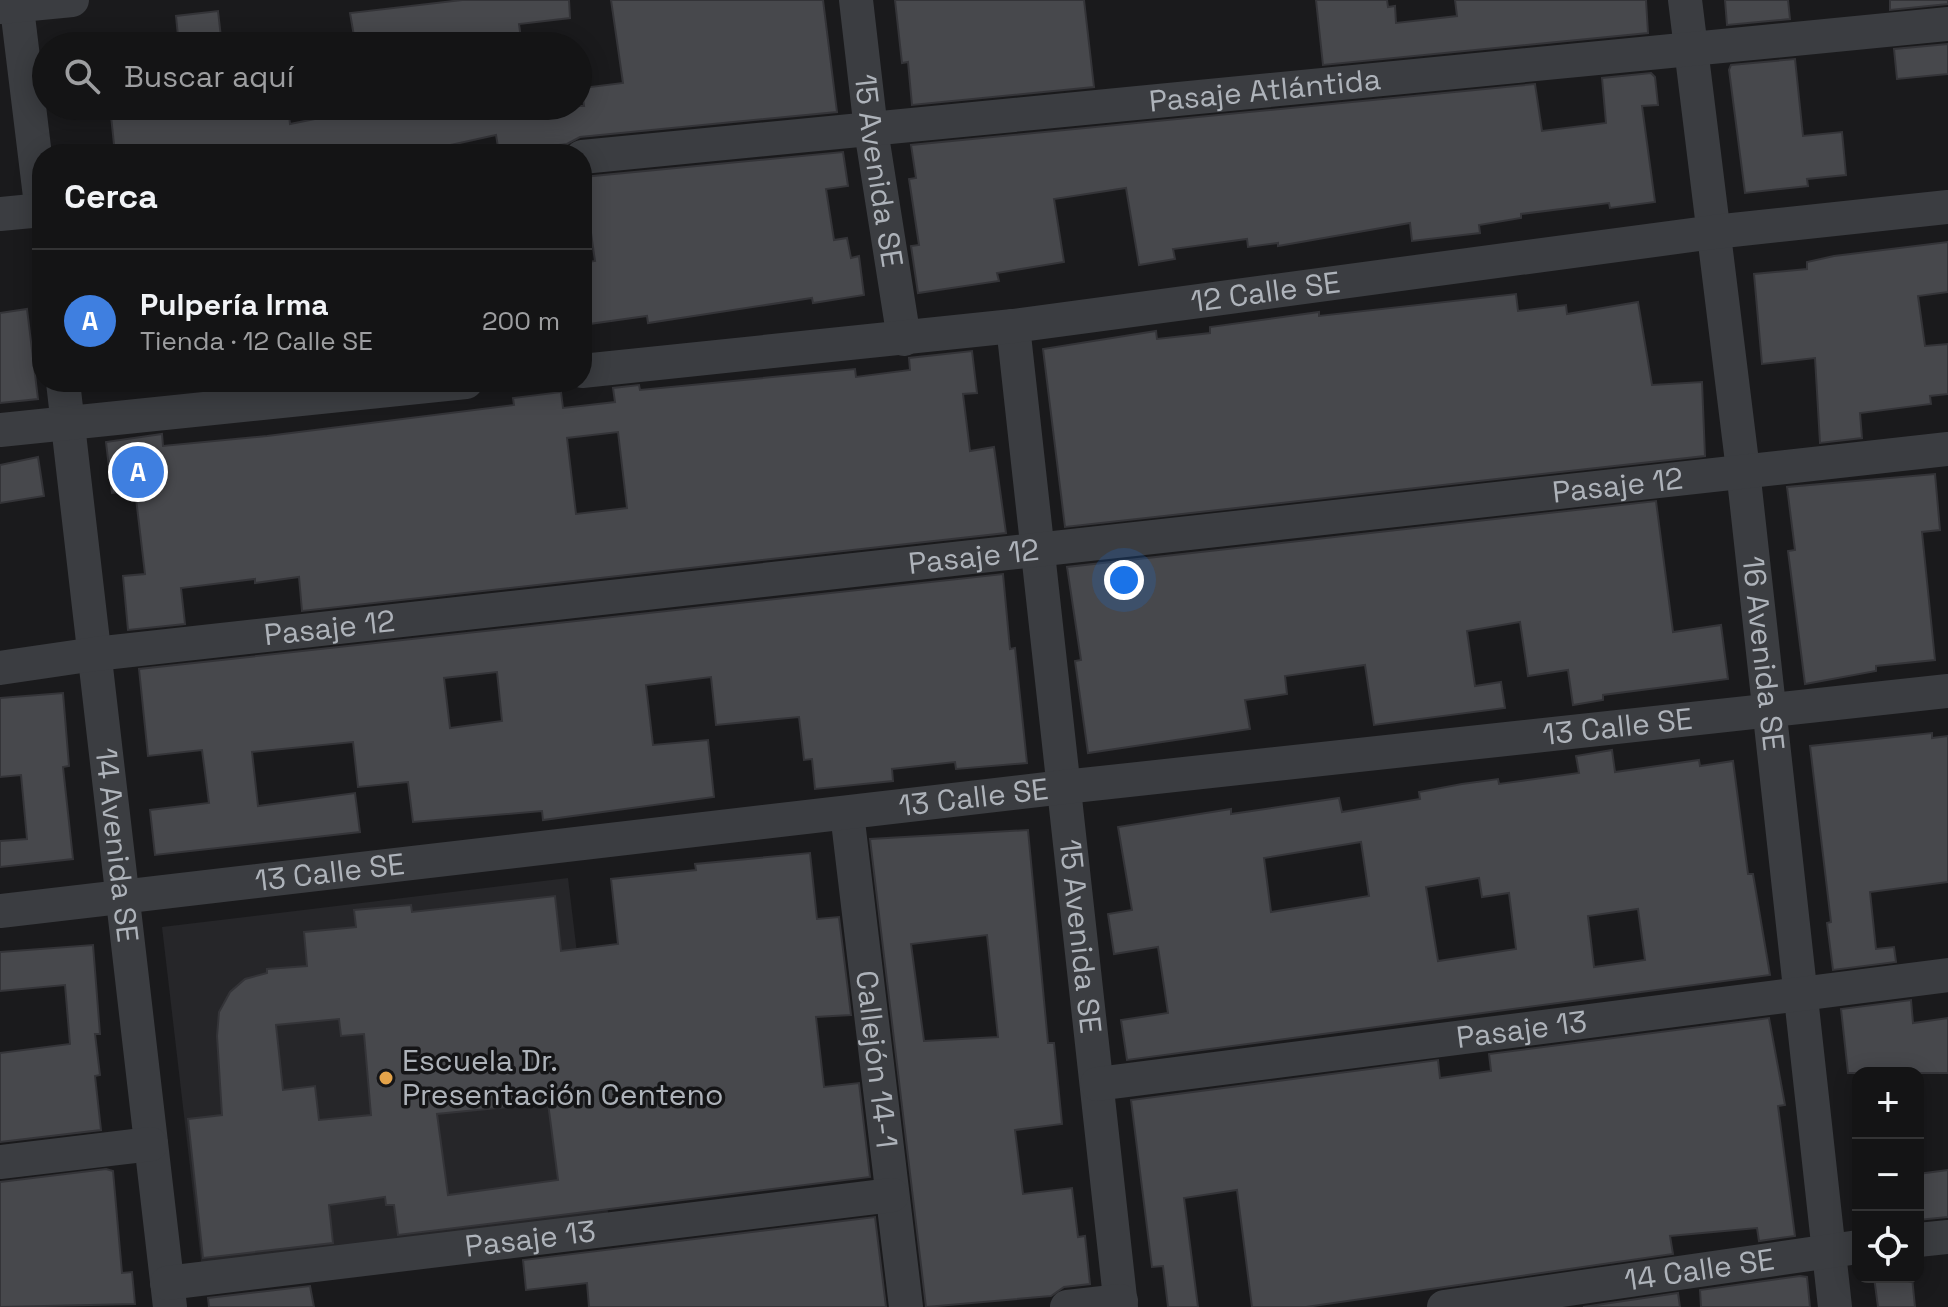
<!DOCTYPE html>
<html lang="es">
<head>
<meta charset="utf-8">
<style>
	body { margin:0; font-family:"Space Grotesk",sans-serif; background:#1d1d1e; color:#f1f3f6 }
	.controls { position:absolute; right:24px; bottom:24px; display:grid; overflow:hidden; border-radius:16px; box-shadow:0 4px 20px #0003 }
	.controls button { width:72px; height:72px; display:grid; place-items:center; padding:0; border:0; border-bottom:2px solid #333334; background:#141415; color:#f1f3f6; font:40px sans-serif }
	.you { position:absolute; left:1124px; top:580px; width:28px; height:28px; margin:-20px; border:6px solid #fff; border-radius:50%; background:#1a73e8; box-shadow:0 0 0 12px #1a73e833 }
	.badge { display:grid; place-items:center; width:52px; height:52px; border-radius:50%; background:#e4a34a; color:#fff; font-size:26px; font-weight:700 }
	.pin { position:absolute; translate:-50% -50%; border:4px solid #fff; box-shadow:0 2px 8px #0006 }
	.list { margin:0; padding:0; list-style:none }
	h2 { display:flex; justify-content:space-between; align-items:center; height:104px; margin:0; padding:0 32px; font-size:34px }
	h2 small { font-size:26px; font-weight:400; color:#9d9ea0 }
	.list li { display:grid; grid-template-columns:52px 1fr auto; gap:24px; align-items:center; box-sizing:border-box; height:144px; padding:0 32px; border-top:2px solid #333334 }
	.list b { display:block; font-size:30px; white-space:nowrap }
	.list p { margin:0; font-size:26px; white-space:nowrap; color:#9d9ea0 }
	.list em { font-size:26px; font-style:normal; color:#9d9ea0 }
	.icon { flex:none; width:44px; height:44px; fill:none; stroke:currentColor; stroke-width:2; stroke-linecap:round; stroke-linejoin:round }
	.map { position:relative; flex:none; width:1948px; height:1307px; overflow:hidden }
	.search { position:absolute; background:#141415; box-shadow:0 4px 20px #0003; left:32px; top:32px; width:560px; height:88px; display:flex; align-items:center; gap:20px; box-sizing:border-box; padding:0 28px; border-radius:44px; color:#9d9ea0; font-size:30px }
	.panel { position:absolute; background:#141415; box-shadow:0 4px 20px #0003; left:32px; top:144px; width:560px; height:248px; border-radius:32px }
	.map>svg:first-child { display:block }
	.built { fill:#262629 }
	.building { fill:#47484c; stroke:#343438; stroke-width:2; fill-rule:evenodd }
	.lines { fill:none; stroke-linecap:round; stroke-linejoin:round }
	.minor { stroke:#3b3d41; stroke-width:34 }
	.poi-dot { fill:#e4a34a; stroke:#151517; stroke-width:3 }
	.labels { text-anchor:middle; stroke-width:7; stroke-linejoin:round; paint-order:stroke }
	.street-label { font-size:30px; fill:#aeb3ba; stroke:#151517 }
	.poi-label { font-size:30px; fill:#aeb3ba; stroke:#151517; text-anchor:start }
</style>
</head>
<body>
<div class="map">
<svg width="1948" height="1307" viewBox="0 0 1948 1307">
	<rect width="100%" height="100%" fill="#1a1a1c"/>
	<path class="built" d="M 568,878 L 610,1229 L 203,1278 L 162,927 Z"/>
	<g class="building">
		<path d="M 462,0 L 569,0 L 570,18 L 519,24 L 522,46 L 486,46 L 485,40 L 435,46 L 381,46 L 380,39 L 355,42 L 350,13 Z"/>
		<path d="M 611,0 L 823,0 L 837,112 L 580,137 L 567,144 L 499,153 L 496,135 L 410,154 L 115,154 L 110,106 L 288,106 L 290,124 L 378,106 L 584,106 L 582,88 L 623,83 Z"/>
		<path d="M 895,0 L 1084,0 L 1094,87 L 912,105 L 908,62 L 902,63 Z"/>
		<path d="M 1316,0 L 1387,0 L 1388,7 L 1395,6 L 1396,23 L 1457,16 L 1455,0 L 1646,0 L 1648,33 L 1323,65 Z"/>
		<path d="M 1725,0 L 1788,0 L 1790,19 L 1727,25 Z"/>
		<path d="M 1890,0 L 1948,0 L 1948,4 L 1890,10 Z"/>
		<path d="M 218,11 L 222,46 L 179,46 L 176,16 Z"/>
		<path d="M 1948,44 L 1948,74 L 1897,79 L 1894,49 Z"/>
		<path d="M 1795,59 L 1803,136 L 1842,132 L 1846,175 L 1807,179 L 1808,186 L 1745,193 L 1729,70 L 1731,65 Z"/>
		<path d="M 1651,73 L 1655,77 L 1658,105 L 1642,106 L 1655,202 L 1610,208 L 1609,203 L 1521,214 L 1521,218 L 1479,225 L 1480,233 L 1412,241 L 1410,223 L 1278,246 L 1278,243 L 1248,247 L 1247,239 L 1173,249 L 1175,259 L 1139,265 L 1126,188 L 1054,199 L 1064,262 L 997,273 L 999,281 L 918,293 L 911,246 L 919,245 L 909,179 L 916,178 L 911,145 L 1535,84 L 1542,131 L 1606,123 L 1602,78 Z"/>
		<path d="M 843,152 L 848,186 L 826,189 L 834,240 L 847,238 L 851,258 L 859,256 L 864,295 L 813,303 L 812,298 L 648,323 L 647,316 L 582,325 L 582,263 L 595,261 L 583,177 Z"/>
		<path d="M 1948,242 L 1948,292 L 1918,296 L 1925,346 L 1948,344 L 1948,394 L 1930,396 L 1931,404 L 1860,413 L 1862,438 L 1820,443 L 1815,358 L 1762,364 L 1754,274 L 1807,269 L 1807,262 L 1834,256 Z"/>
		<path d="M 1516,294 L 1518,311 L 1566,305 L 1567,314 L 1638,302 L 1652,385 L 1702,382 L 1705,456 L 1065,527 L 1043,349 L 1156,331 L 1157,339 L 1210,333 L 1210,327 L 1319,312 L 1319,316 Z"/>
		<path d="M 27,309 L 38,399 L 0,403 L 0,313 Z"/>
		<path d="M 972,351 L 977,393 L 963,394 L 970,451 L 994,447 L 1006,533 L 302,611 L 299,577 L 255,583 L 255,579 L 181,588 L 185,624 L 128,630 L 123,576 L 145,574 L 135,490 L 112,493 L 106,442 L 162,434 L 163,446 L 267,436 L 514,405 L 513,398 L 561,392 L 563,408 L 615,402 L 613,388 L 639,385 L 640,390 L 855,369 L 856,377 L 910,370 L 909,358 ZM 618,432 L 627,508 L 576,514 L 567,438 Z"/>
		<path d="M 38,457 L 44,496 L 0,503 L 0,465 Z"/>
		<path d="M 1935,474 L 1940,530 L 1922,532 L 1935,660 L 1876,666 L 1876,671 L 1805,684 L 1788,551 L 1795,550 L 1787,487 Z"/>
		<path d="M 1656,501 L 1673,632 L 1721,625 L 1728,679 L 1603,695 L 1603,700 L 1573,705 L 1568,670 L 1528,676 L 1520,622 L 1467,631 L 1475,686 L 1501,682 L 1505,708 L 1374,725 L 1365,665 L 1285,676 L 1287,694 L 1245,700 L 1250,729 L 1088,753 L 1075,661 L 1081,660 L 1067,567 Z"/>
		<path d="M 1003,574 L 1010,649 L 1015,648 L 1027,763 L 956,769 L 955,762 L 892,769 L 893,781 L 815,789 L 812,759 L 804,760 L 799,717 L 716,725 L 711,677 L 646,685 L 653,745 L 708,740 L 714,797 L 543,820 L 542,811 L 413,822 L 408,782 L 358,787 L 353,742 L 252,752 L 258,806 L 355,793 L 360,832 L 155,855 L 150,810 L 209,803 L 202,750 L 148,756 L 139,669 ZM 497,672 L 502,721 L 450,728 L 444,678 Z"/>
		<path d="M 63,693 L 69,766 L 63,767 L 73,859 L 0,867 L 0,841 L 27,839 L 21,775 L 0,777 L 0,698 Z"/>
		<path d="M 1932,733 L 1932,738 L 1948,736 L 1948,882 L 1870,892 L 1876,949 L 1894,947 L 1896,962 L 1833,970 L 1827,923 L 1831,922 L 1810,746 Z"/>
		<path d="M 1612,750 L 1615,772 L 1699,760 L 1700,766 L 1733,761 L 1748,874 L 1753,874 L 1770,975 L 1127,1060 L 1121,1020 L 1168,1013 L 1158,947 L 1114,954 L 1108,914 L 1132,910 L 1118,827 L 1231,809 L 1231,814 L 1339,798 L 1342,812 L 1420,799 L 1419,792 L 1462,784 L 1498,779 L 1499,784 L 1579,773 L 1576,756 ZM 1361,842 L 1369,896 L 1271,912 L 1264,858 ZM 1479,878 L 1482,897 L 1509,893 L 1516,949 L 1438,961 L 1426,887 ZM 1638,909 L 1645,960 L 1594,967 L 1588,916 Z"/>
		<path d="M 1028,830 L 1048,1043 L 1054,1043 L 1062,1124 L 1015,1130 L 1023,1194 L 1072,1188 L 1078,1237 L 1085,1236 L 1090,1284 L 1064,1287 L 1051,1296 L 926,1307 L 870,839 ZM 987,935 L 998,1037 L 924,1041 L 911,944 Z"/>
		<path d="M 810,853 L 817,919 L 839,917 L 851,1015 L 816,1017 L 824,1087 L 859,1083 L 870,1177 L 398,1235 L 394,1205 L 386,1205 L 385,1197 L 329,1205 L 333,1243 L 203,1258 L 188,1119 L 222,1115 L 217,1036 L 219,1012 L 230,992 L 245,979 L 267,973 L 267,969 L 307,966 L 304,932 L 356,927 L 354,910 L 411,905 L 412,912 L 555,896 L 561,951 L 618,944 L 611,879 L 696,870 L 695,864 ZM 339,1019 L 341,1036 L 364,1034 L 371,1115 L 319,1120 L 315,1086 L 283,1090 L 276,1025 ZM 548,1103 L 558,1180 L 448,1195 L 437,1114 Z"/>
		<path d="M 93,945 L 100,1034 L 95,1034 L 100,1075 L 95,1076 L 101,1130 L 0,1142 L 0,1053 L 70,1044 L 65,985 L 0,991 L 0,952 Z"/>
		<path d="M 1911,1000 L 1913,1023 L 1948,1018 L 1948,1073 L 1848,1073 L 1841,1009 Z"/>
		<path d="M 1769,1018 L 1785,1105 L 1778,1106 L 1795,1236 L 1759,1241 L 1757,1228 L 1670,1236 L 1673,1254 L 1306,1307 L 1252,1307 L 1237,1190 L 1184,1198 L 1198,1307 L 1168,1307 L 1163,1266 L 1152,1267 L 1131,1100 L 1438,1060 L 1440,1078 L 1491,1071 L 1489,1054 Z"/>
		<path d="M 106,1169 L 113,1171 L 122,1273 L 132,1272 L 135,1304 L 0,1307 L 0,1182 Z"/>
		<path d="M 1948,1170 L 1948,1217 L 1918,1220 L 1918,1174 Z"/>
		<path d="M 875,1217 L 886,1307 L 589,1307 L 587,1283 L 526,1290 L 523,1260 Z"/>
		<path d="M 1800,1276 L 1807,1277 L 1810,1307 L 1701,1307 L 1700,1290 Z"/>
		<path d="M 1874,1277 L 1912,1277 L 1915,1307 L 1878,1307 Z"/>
		<path d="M 310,1286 L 314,1307 L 209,1307 L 208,1298 Z"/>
		<path d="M 1678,1293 L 1680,1307 L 1583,1307 Z"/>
	</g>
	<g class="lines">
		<g class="minor">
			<path d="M 16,0 L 42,213"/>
			<path id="s1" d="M 856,0 L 871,130 L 904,339"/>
			<path id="s2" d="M 1685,0 L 1743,470 L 1835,1307"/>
			<path d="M 0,7 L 72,0"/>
			<path id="s3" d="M 582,157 L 1948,24"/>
			<path d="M 0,214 L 42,210"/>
			<path id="s4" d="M 1013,326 L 1121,1307"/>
			<path id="s5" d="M 582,371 L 1013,326 L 1714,232 L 1948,207"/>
			<path id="s6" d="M 63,382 L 170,1307"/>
			<path d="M 0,430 L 466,382"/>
			<path id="s7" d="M 0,668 L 95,654 L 1948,449"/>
			<path id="s8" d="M 847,813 L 906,1307"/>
			<path id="s9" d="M 0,911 L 1064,787 L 1948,691"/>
			<path id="s10" d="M 1097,1084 L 1948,975"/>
			<path d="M 0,1162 L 151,1144"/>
			<path d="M 1918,1240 L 1948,1237"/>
			<path id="s11" d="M 167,1283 L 892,1195"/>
			<path d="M 1067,1307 L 1121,1301"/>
			<path id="s12" d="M 1444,1307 L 1858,1247"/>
		</g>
	</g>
	<circle class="poi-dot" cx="386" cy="1078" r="8"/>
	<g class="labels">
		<g class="street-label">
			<text dy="10" stroke="none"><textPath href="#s3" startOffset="686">Pasaje Atlántida</textPath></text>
			<text dy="10" stroke="none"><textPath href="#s1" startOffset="172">15 Avenida SE</textPath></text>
			<text dy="10" stroke="none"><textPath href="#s5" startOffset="688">12 Calle SE</textPath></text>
			<text dy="10" stroke="none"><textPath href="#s7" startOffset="1628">Pasaje 12</textPath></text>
			<text dy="10" stroke="none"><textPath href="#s7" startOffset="980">Pasaje 12</textPath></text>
			<text dy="10" stroke="none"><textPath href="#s7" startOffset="332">Pasaje 12</textPath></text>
			<text dy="10" stroke="none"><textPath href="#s2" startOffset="658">16 Avenida SE</textPath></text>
			<text dy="10" stroke="none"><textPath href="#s9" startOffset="1628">13 Calle SE</textPath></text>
			<text dy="10" stroke="none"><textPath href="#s9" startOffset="980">13 Calle SE</textPath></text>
			<text dy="10" stroke="none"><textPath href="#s6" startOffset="466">14 Avenida SE</textPath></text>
			<text dy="10" stroke="none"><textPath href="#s9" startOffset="332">13 Calle SE</textPath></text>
			<text dy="10" stroke="none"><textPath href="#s4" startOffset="614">15 Avenida SE</textPath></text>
			<text dy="10" stroke="none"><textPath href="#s10" startOffset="428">Pasaje 13</textPath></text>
			<text dy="10" stroke="none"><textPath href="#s8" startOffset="248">Callejón 14-1</textPath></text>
			<text dy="10" stroke="none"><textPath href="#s11" startOffset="366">Pasaje 13</textPath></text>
			<text dy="10" stroke="none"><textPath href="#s12" startOffset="258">14 Calle SE</textPath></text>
		</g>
		<g class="poi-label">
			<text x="402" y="1071">Escuela Dr.<tspan x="402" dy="34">Presentación Centeno</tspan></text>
		</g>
	</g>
</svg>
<div class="controls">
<button>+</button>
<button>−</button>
<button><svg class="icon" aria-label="locate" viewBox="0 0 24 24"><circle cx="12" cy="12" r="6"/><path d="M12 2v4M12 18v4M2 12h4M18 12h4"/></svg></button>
</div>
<div class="you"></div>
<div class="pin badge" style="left:138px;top:472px;background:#3f7fe0">A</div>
<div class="search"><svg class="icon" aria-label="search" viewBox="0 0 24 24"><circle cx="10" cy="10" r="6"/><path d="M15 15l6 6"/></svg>Buscar aquí</div>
<section class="panel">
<h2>Cerca<small></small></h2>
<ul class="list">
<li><span class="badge" style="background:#3f7fe0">A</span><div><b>Pulpería Irma</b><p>Tienda · 12 Calle SE</p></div><em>200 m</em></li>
</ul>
</section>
</div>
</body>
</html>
